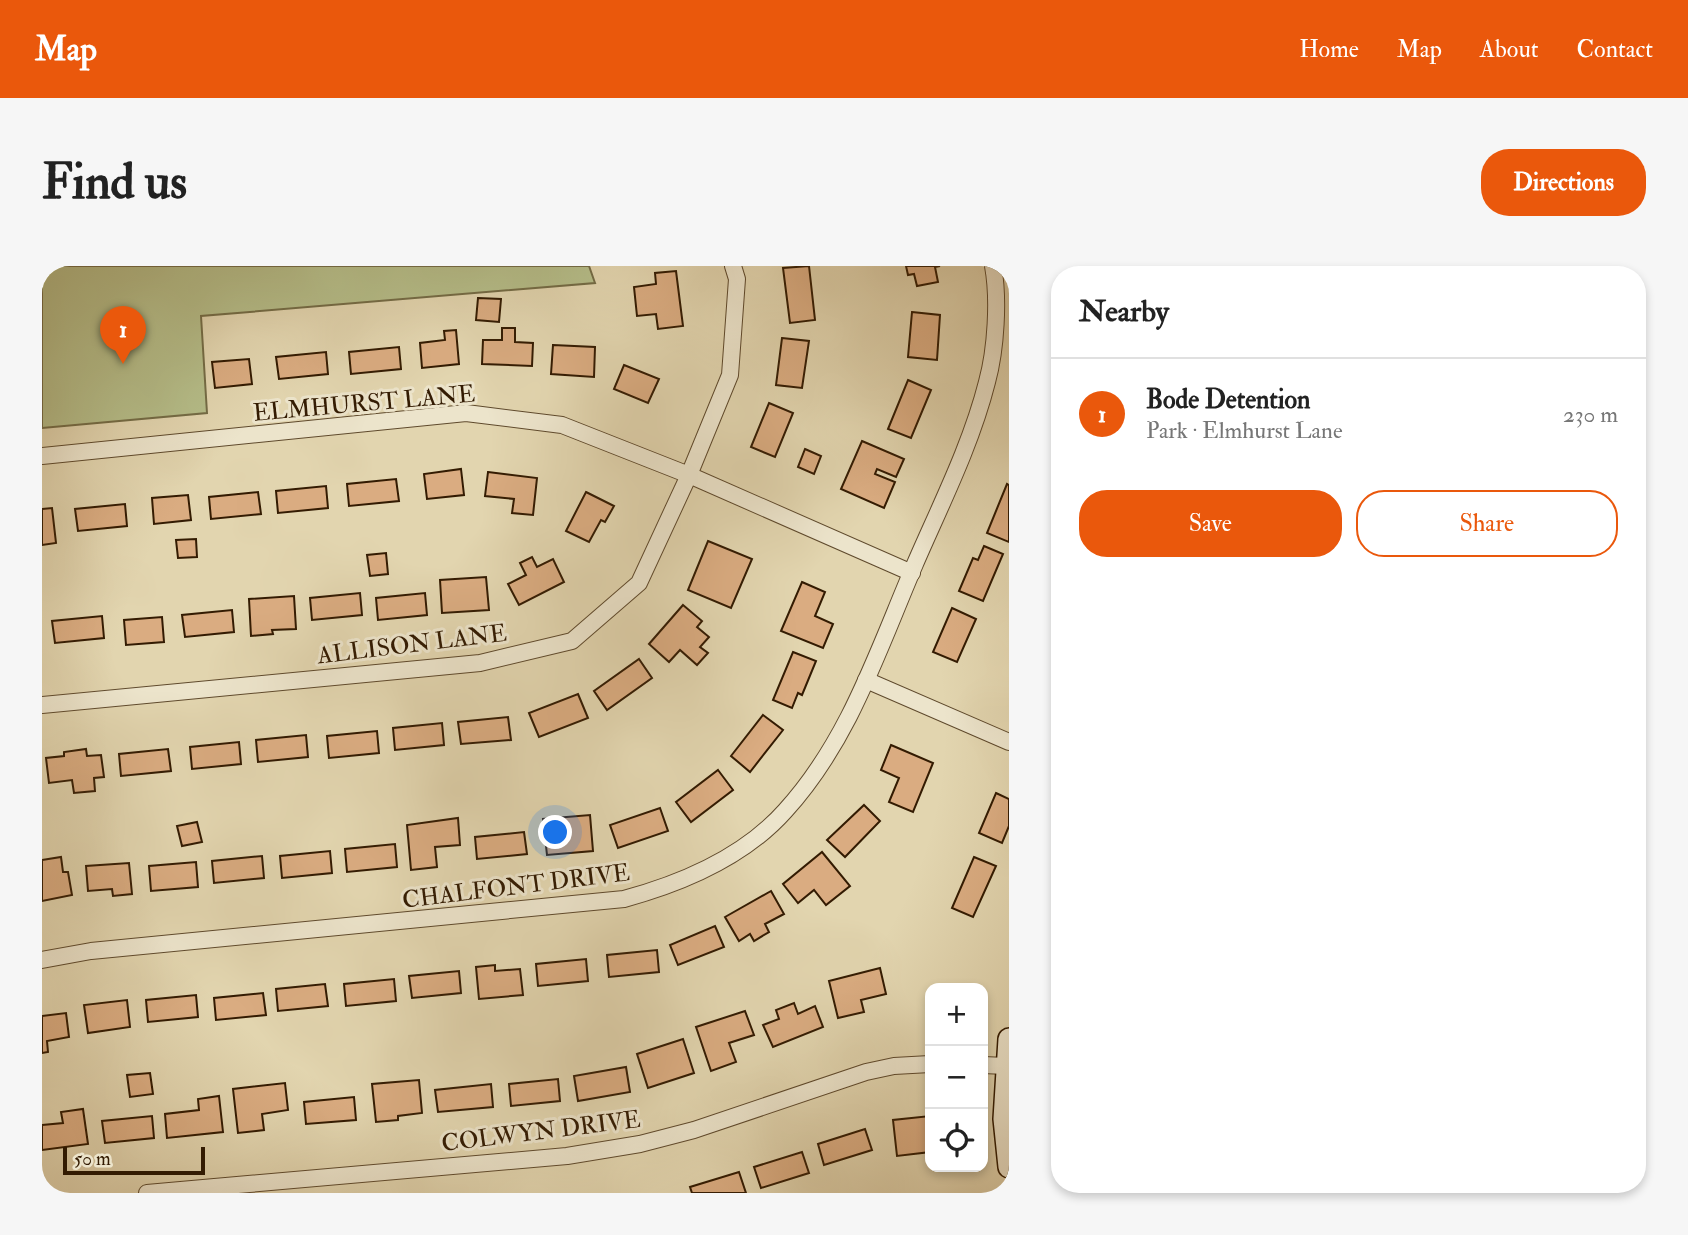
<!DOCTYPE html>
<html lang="en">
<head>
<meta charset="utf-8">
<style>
	body { margin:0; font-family:"IM FELL Double Pica",serif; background:#f6f6f6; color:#222 }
	.controls { position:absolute; right:21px; bottom:21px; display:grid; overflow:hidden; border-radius:14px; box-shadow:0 4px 10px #0003 }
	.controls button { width:63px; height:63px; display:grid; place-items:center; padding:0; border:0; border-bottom:2px solid #e0e0e0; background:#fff; color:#222; font:35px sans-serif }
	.scale { position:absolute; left:21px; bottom:18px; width:142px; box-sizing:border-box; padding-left:7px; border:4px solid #331b02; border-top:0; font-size:19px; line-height:24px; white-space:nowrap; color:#331b02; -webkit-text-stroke:5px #ece4cb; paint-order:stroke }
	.you { position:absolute; left:514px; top:567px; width:24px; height:24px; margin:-18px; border:5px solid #fff; border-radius:50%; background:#1a73e8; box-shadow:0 0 0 10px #1a73e833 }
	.badge { display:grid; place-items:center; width:46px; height:46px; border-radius:50%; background:#ea580c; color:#fff; font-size:23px; font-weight:700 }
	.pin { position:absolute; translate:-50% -58px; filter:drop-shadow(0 2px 4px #0008) }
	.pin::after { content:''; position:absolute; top:37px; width:24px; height:21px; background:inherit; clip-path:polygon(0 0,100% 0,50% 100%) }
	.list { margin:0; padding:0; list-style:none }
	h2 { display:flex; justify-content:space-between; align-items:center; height:91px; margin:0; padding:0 28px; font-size:30px }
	h2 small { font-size:23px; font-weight:400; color:#767676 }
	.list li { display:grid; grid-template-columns:46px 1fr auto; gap:21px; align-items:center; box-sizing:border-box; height:112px; padding:0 28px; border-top:2px solid #e0e0e0 }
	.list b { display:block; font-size:26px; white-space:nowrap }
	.list p { margin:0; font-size:23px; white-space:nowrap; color:#767676 }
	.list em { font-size:23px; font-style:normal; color:#767676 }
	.actions { display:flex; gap:14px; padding:21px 28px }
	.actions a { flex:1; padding:16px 0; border:2px solid #ea580c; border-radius:28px; text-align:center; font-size:24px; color:#ea580c }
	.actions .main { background:#ea580c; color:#fff }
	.icon { flex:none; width:38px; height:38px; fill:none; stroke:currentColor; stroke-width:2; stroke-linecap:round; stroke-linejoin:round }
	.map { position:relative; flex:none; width:967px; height:927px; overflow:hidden; border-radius:28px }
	header { display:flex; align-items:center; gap:42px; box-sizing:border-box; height:98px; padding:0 35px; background:#ea580c; color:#fff }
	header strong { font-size:33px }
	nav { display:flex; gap:38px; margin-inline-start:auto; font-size:24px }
	.intro { display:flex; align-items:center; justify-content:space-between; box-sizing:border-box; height:168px; padding:0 42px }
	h1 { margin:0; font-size:49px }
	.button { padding:18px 32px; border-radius:28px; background:#ea580c; color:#fff; font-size:24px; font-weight:700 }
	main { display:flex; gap:42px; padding:0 42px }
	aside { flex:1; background:#fff; border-radius:28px; box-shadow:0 4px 10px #0003 }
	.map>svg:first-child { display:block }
	.green { fill:#b5bd89; stroke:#746c46; stroke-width:2 }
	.building { fill:#daac81; stroke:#331b02; stroke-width:2 }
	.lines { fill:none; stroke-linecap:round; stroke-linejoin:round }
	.street-casing { stroke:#5f4a2d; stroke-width:18 }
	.secondary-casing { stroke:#331b02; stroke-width:24 }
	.street { stroke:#ece4cb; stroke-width:16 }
	.secondary { stroke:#ece4cb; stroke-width:21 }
	.labels { text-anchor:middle; stroke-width:6; stroke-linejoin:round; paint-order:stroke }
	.street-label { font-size:24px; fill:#331b02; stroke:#ece4cb }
</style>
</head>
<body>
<header>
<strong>Map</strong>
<nav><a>Home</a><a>Map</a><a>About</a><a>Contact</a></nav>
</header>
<div class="intro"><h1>Find us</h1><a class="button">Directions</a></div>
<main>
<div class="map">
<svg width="967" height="927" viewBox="0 0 967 927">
	<rect width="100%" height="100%" fill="#e2d5af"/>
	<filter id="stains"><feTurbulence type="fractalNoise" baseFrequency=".00286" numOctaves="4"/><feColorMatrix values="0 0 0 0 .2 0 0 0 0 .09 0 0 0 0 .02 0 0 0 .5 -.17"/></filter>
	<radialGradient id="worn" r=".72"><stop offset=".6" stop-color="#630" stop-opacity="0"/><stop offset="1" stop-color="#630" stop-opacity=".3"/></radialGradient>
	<path class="green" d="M 0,0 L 547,0 L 553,17 L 159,50 L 165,147 L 0,162 Z"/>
	<g class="building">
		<path d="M 767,0 L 773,54 L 748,57 L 741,2 Z"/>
		<path d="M 864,0 L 898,0 L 893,1 L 896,16 L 875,20 L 872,8 L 866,9 Z"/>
		<path d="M 634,5 L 641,60 L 616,63 L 614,48 L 595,50 L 592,21 L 614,18 L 613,7 Z"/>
		<path d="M 436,32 L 459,33 L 457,56 L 434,54 Z"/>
		<path d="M 870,46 L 898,49 L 895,94 L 866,91 Z"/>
		<path d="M 460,62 L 473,62 L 473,76 L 491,77 L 490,100 L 440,98 L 441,74 L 460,74 Z"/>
		<path d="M 414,64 L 417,98 L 380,102 L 378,77 L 403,74 L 402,65 Z"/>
		<path d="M 740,72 L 767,75 L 760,122 L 734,119 Z"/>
		<path d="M 511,79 L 553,81 L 552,111 L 509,108 Z"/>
		<path d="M 357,81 L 359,103 L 309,108 L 307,86 Z"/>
		<path d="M 284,86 L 286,108 L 237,113 L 234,91 Z"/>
		<path d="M 207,93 L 210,118 L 173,122 L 170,96 Z"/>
		<path d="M 582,99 L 617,113 L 606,137 L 572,123 Z"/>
		<path d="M 866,114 L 889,124 L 869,172 L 846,163 Z"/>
		<path d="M 727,137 L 751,147 L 733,191 L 709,181 Z"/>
		<path d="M 820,175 L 862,193 L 854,211 L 835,203 L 833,208 L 853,216 L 842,242 L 799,223 Z"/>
		<path d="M 763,183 L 779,190 L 772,208 L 756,201 Z"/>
		<path d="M 419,203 L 422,229 L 385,233 L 382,208 Z"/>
		<path d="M 446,206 L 495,212 L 491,249 L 470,247 L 472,233 L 443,230 Z"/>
		<path d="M 354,213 L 357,235 L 307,240 L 305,218 Z"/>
		<path d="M 965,218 L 967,219 L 967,276 L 945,267 Z"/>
		<path d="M 284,220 L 286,242 L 236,247 L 234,225 Z"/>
		<path d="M 216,226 L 219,248 L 169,253 L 167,231 Z"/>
		<path d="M 544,226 L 572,240 L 563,256 L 559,254 L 547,276 L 524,265 Z"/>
		<path d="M 146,229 L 149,254 L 112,258 L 110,232 Z"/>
		<path d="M 83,238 L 85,260 L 36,265 L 33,243 Z"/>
		<path d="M 10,242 L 14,277 L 0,279 L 0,243 Z"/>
		<path d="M 154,273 L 155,291 L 136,292 L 134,274 Z"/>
		<path d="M 666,275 L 710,293 L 689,342 L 646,324 Z"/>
		<path d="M 942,280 L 961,288 L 941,335 L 917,325 L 931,292 L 936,294 Z"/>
		<path d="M 344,287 L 346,308 L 328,310 L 325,289 Z"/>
		<path d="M 490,291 L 495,301 L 511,293 L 522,316 L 477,339 L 466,318 L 484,309 L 478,297 Z"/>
		<path d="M 444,311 L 447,344 L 400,347 L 398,314 Z"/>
		<path d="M 760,316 L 783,326 L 773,350 L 791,358 L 781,382 L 739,365 Z"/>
		<path d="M 318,327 L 320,349 L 270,354 L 268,332 Z"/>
		<path d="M 383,327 L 385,349 L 336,354 L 334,332 Z"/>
		<path d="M 252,330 L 254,363 L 230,364 L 231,368 L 209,370 L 207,333 Z"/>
		<path d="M 641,339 L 660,355 L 655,361 L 667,371 L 658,381 L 666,387 L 655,399 L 638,384 L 627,396 L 607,378 Z"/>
		<path d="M 910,342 L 934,353 L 915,396 L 891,386 Z"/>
		<path d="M 190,344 L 192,366 L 143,371 L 140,349 Z"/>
		<path d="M 60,350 L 62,372 L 13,377 L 10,355 Z"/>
		<path d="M 120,351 L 122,376 L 84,379 L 82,354 Z"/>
		<path d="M 751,386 L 774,395 L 760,429 L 756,427 L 750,442 L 731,434 Z"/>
		<path d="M 597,393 L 610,412 L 565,444 L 552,425 Z"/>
		<path d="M 536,428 L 546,452 L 497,471 L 487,447 Z"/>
		<path d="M 721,449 L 741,464 L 708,506 L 689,490 Z"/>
		<path d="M 466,451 L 469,474 L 419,478 L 416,456 Z"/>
		<path d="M 400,457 L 402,479 L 353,484 L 351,462 Z"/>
		<path d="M 335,465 L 337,487 L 287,492 L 285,470 Z"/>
		<path d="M 264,469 L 266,491 L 216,496 L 214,474 Z"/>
		<path d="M 197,476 L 199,498 L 150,503 L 148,481 Z"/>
		<path d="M 849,479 L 891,497 L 871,546 L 847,536 L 857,512 L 839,504 Z"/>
		<path d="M 44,483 L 45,490 L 59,489 L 62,511 L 52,512 L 53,525 L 32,527 L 30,514 L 7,517 L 4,492 L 22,490 L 22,486 Z"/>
		<path d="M 126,483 L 129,505 L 79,510 L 77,488 Z"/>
		<path d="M 676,504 L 691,524 L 649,556 L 634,536 Z"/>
		<path d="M 954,527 L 967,533 L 967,560 L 960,577 L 937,567 Z"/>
		<path d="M 822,539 L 838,555 L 803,591 L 785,574 Z"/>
		<path d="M 618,542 L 626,565 L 576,582 L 568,559 Z"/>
		<path d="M 548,549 L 551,585 L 505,589 L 501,553 Z"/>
		<path d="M 416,552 L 418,579 L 393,581 L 395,601 L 369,604 L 365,559 Z"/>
		<path d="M 155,556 L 160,576 L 140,580 L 135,560 Z"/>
		<path d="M 482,566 L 485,588 L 435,593 L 433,571 Z"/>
		<path d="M 353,578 L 355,601 L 305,606 L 303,583 Z"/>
		<path d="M 288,585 L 290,607 L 240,612 L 238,590 Z"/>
		<path d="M 780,586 L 808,620 L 784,639 L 772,624 L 756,637 L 741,618 Z"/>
		<path d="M 220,590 L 222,612 L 172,617 L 170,595 Z"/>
		<path d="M 19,591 L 21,606 L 26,606 L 30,629 L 0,635 L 0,594 Z"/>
		<path d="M 932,591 L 954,600 L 931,651 L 910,642 Z"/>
		<path d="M 154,596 L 156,621 L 109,625 L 107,600 Z"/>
		<path d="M 87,597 L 90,628 L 71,630 L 70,623 L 46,625 L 44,600 Z"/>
		<path d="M 729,625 L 742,648 L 723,658 L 727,666 L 712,675 L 708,668 L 697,675 L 683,651 Z"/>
		<path d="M 673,660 L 682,681 L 636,699 L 628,679 Z"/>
		<path d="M 615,684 L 617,706 L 567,711 L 565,689 Z"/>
		<path d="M 544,693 L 546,715 L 496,720 L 494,698 Z"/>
		<path d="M 453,699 L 453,705 L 478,703 L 481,729 L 437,733 L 434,701 Z"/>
		<path d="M 838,702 L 844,728 L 819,734 L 822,746 L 796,752 L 787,715 Z"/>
		<path d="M 417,705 L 419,727 L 370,732 L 367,710 Z"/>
		<path d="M 352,713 L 354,735 L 304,740 L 302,718 Z"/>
		<path d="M 283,718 L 286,740 L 236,745 L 234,723 Z"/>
		<path d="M 221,727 L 224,749 L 174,754 L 172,732 Z"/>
		<path d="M 154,729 L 156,751 L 106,756 L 104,734 Z"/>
		<path d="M 85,734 L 88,761 L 46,767 L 42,739 Z"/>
		<path d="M 752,737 L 756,748 L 773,740 L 781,761 L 731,781 L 721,759 L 737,753 L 734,744 Z"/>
		<path d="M 703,745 L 712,769 L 687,777 L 694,796 L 669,805 L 654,761 Z"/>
		<path d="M 24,747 L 27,771 L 5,775 L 6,786 L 0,787 L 0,750 Z"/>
		<path d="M 641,773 L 652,807 L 606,822 L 595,788 Z"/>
		<path d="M 584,801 L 588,826 L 536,835 L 532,810 Z"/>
		<path d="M 108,807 L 111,828 L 88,831 L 85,809 Z"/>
		<path d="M 516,813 L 518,835 L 469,840 L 467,818 Z"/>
		<path d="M 377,814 L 380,847 L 356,850 L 356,854 L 334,856 L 330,818 Z"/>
		<path d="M 243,817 L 246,844 L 220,848 L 222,864 L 196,867 L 191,823 Z"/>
		<path d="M 449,818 L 451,841 L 396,846 L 393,824 Z"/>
		<path d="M 177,830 L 181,866 L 125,872 L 123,848 L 157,844 L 156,833 Z"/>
		<path d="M 312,831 L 314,854 L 264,858 L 262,836 Z"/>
		<path d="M 41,843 L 46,878 L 0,884 L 0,859 L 21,857 L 19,846 Z"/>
		<path d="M 110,850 L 112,872 L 63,877 L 60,855 Z"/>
		<path d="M 888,850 L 888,886 L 855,890 L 851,854 Z"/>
		<path d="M 823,863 L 830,884 L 782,899 L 776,878 Z"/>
		<path d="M 760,886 L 767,907 L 719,922 L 712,901 Z"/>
		<path d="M 697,906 L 704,927 L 650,927 L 648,921 Z"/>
	</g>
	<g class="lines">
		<defs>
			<g id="street">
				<path d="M 0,190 L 424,147 L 520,159 L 647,209 L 870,307"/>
				<path d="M 824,414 L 967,476"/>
				<path d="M 0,439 L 438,397 L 530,375 L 597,317 L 647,209 L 688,109 L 695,13 L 691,0"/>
				<path d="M 0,694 L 49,685 L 582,633 C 641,617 702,591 743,545 C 807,475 836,384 873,298 C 899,238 929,179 945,116 C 954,83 957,33 951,0"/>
				<path d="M 941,799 L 964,800"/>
				<path d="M 105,927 L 525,890 L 598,878 L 652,864 L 824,806 L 852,800 L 888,798"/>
			</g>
			<path id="secondary" d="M 967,773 L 962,853 L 967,901"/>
		</defs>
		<use href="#street" class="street-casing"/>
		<use href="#secondary" class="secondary-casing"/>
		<use href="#street" class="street"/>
		<use href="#secondary" class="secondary"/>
	</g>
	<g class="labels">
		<g class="street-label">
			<text transform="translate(322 137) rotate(-5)" y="8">ELMHURST LANE</text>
			<text transform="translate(370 378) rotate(-7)" y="8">ALLISON LANE</text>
			<text transform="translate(474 620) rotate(-7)" y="8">CHALFONT DRIVE</text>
			<text transform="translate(499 865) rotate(-7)" y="8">COLWYN DRIVE</text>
		</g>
	</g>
	<rect width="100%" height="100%" filter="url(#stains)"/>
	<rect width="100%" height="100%" fill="url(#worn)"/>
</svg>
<div class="controls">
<button>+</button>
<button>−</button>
<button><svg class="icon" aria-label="locate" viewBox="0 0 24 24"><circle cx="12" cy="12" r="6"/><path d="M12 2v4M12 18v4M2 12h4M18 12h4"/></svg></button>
</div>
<div class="scale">50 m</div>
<div class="you"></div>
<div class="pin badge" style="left:81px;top:98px">1</div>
</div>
<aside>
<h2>Nearby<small></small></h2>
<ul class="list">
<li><span class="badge">1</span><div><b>Bode Detention</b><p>Park · Elmhurst Lane</p></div><em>230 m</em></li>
</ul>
<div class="actions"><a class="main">Save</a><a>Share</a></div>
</aside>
</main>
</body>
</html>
